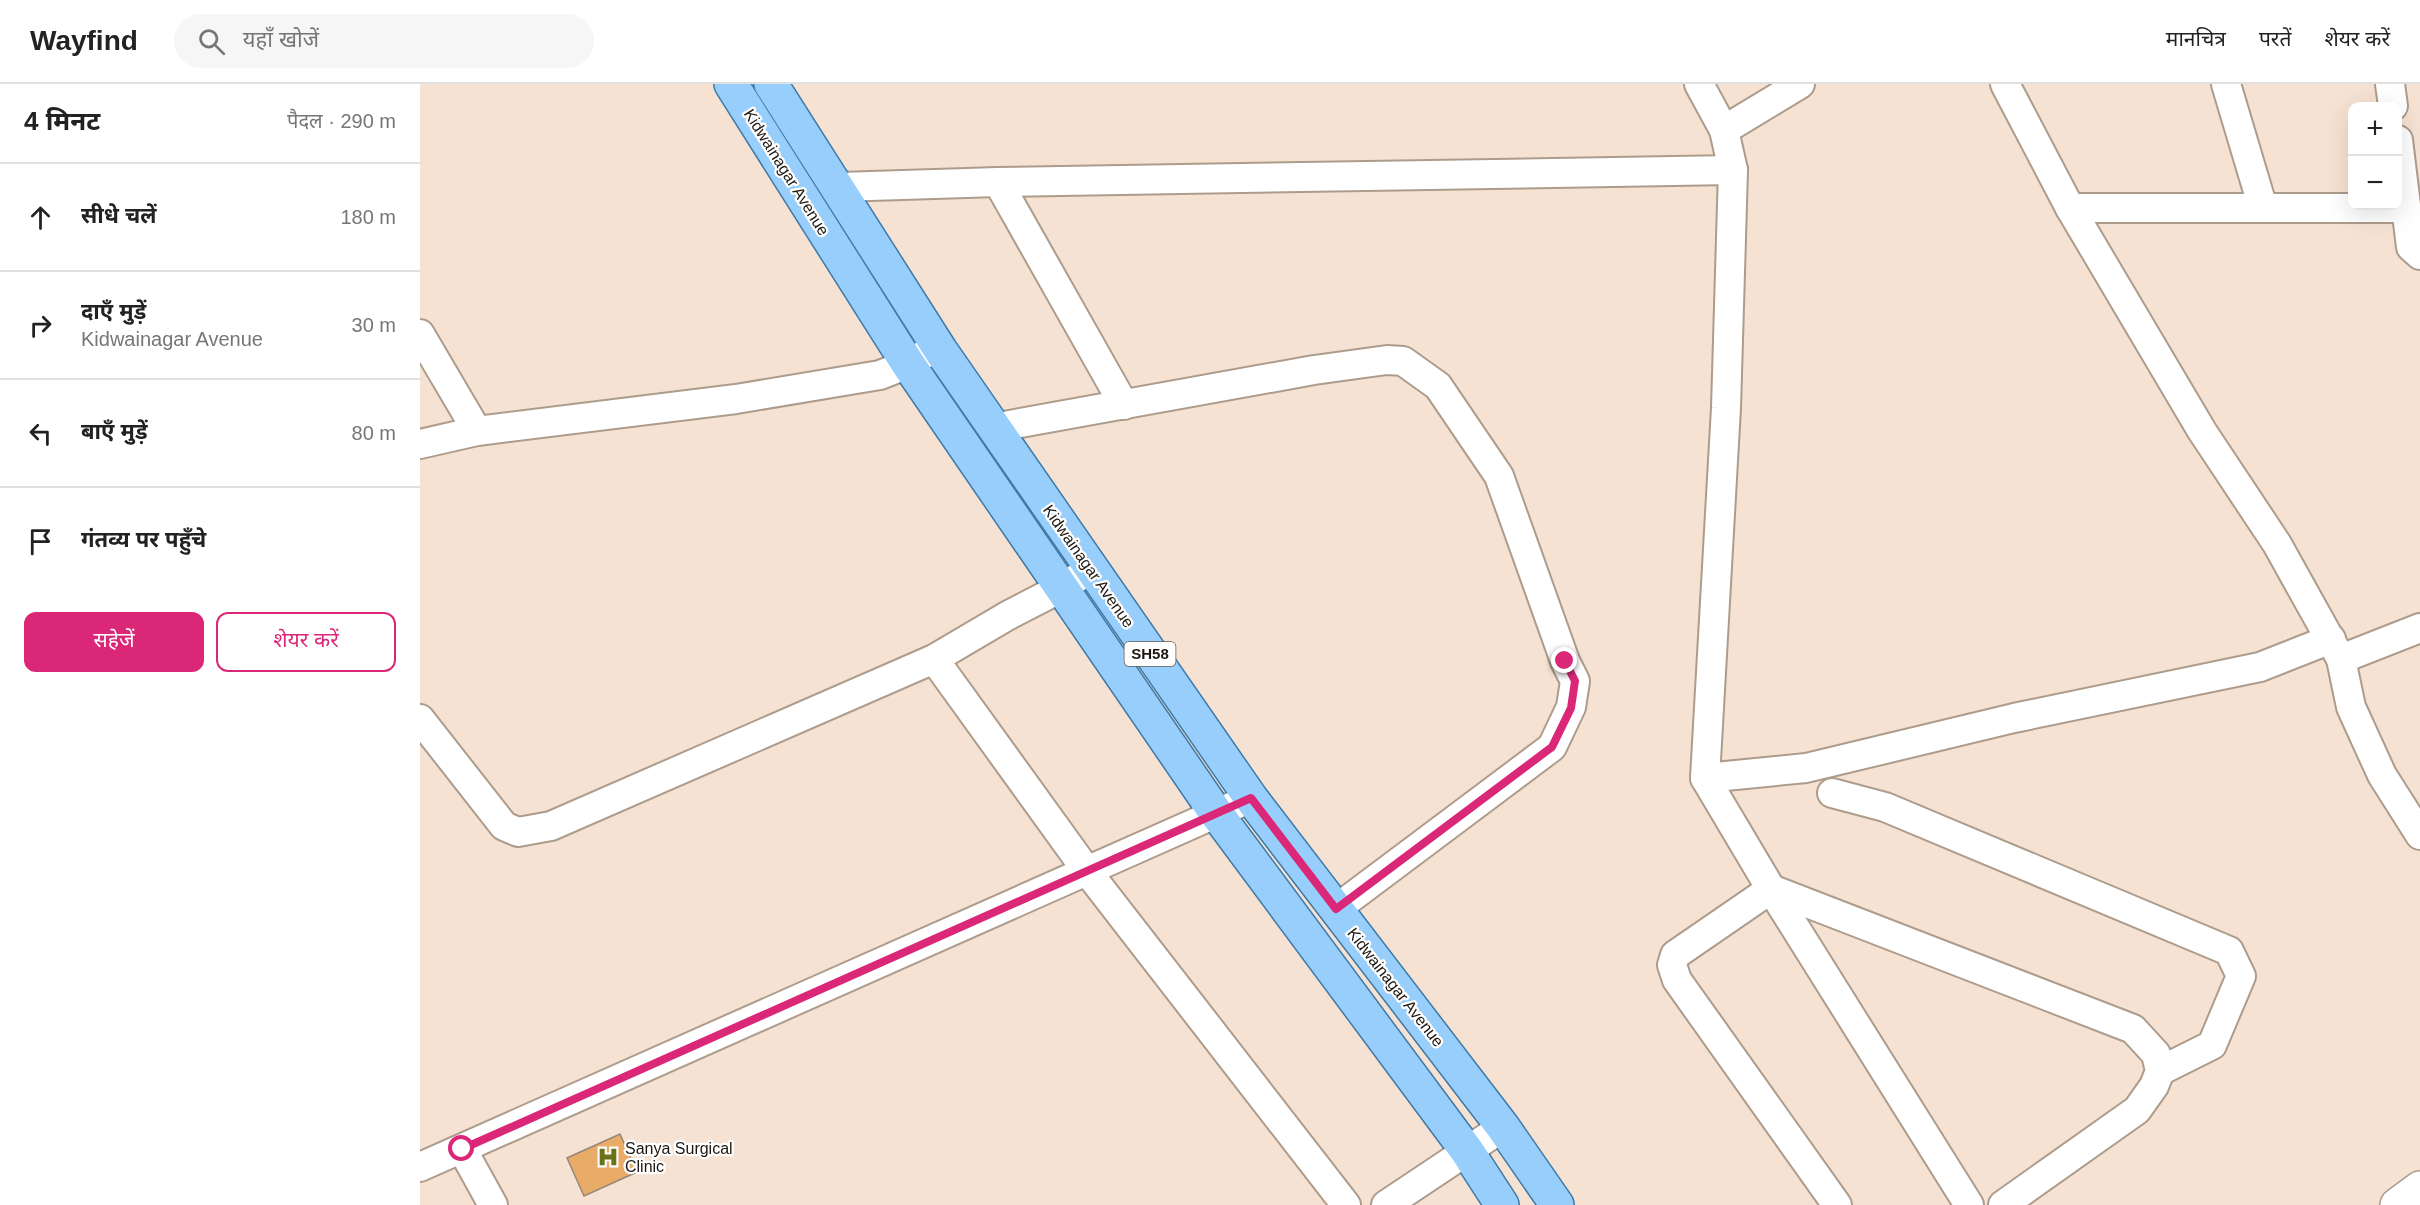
<!DOCTYPE html>
<html lang="hi">
<head>
<meta charset="utf-8">
<style>
	body { margin:0; font-family:Helvetica,"Noto Sans Devanagari",sans-serif; background:#f6f6f6; color:#222 }
	.controls { position:absolute; right:18px; top:18px; display:grid; overflow:hidden; border-radius:12px; box-shadow:0 6px 24px #0002 }
	.controls button { width:54px; height:54px; display:grid; place-items:center; padding:0; border:0; border-bottom:2px solid #e0e0e0; background:#fff; color:#222; font:30px sans-serif }
	.stop { position:absolute; width:18px; height:18px; margin:-14px; border:4px solid #db2777; border-radius:50%; background:#fff }
	.stop.end { background:#db2777; border-color:#fff; box-shadow:0 2px 6px #0008 }
	.list { margin:0; padding:0; list-style:none }
	h2 { display:flex; justify-content:space-between; align-items:center; height:78px; margin:0; padding:0 24px; font-size:26px }
	h2 small { font-size:20px; font-weight:400; color:#767676 }
	.list li { display:grid; grid-template-columns:39px 1fr auto; gap:18px; align-items:center; box-sizing:border-box; height:108px; padding:0 24px; border-top:2px solid #e0e0e0 }
	.list b { display:block; font-size:22px; white-space:nowrap }
	.list p { margin:0; font-size:20px; white-space:nowrap; color:#767676 }
	.list em { font-size:20px; font-style:normal; color:#767676 }
	.actions { display:flex; gap:12px; padding:18px 24px }
	.actions a { flex:1; padding:14px 0; border:2px solid #db2777; border-radius:12px; text-align:center; font-size:21px; color:#db2777 }
	.actions .main { background:#db2777; color:#fff }
	.icon { flex:none; width:33px; height:33px; fill:none; stroke:currentColor; stroke-width:2; stroke-linecap:round; stroke-linejoin:round }
	.map { position:relative; flex:none; width:2000px; height:1121px; overflow:hidden }
	header { display:flex; align-items:center; gap:36px; box-sizing:border-box; height:84px; padding:0 30px; background:#fff; border-bottom:2px solid #e0e0e0 }
	header strong { font-size:28px }
	nav { display:flex; gap:33px; margin-inline-start:auto; font-size:21px }
	.search { width:420px; height:54px; background:#f6f6f6; display:flex; align-items:center; gap:15px; box-sizing:border-box; padding:0 21px; border-radius:33px; color:#767676; font-size:22px }
	main { display:flex }
	aside { flex:1; background:#fff }
	.map>svg:first-child { display:block }
	.building { fill:#e9ab68; stroke:#978777; stroke-width:1.5 }
	.lines { fill:none; stroke-linecap:round; stroke-linejoin:round }
	.minor-casing { stroke:#ad9c8c; stroke-width:32 }
	.tertiary-casing { stroke:#ad9c8c; stroke-width:36 }
	.primary-casing { stroke:#3f79a7; stroke-width:36 }
	.minor { stroke:#fff; stroke-width:28 }
	.tertiary { stroke:#fff; stroke-width:33 }
	.primary { stroke:#97cefb; stroke-width:33 }
	.route { stroke:#db2777; stroke-width:8 }
	.labels { text-anchor:middle; stroke-width:4.5; stroke-linejoin:round; paint-order:stroke }
	.shield { fill:#fff; stroke:#615d58; stroke-width:1.5 }
	.shield-label { font-size:15px; font-weight:bold; fill:#1d1711 }
	.street-label { font-size:16px; fill:#1d1711; stroke:#fff }
	.poi-label { font-size:16px; fill:#1d1711; stroke:#fff; text-anchor:start }
</style>
</head>
<body>
<header>
<strong>Wayfind</strong>
<div class="search"><svg class="icon" aria-label="search" viewBox="0 0 24 24"><circle cx="10" cy="10" r="6"/><path d="M15 15l6 6"/></svg>यहाँ खोजें</div>
<nav><a>मानचित्र</a><a>परतें</a><a>शेयर करें</a></nav>
</header>
<main>
<aside>
<h2>4 मिनट<small>पैदल · 290 m</small></h2>
<ul class="list">
<li><svg class="icon" aria-label="ahead" viewBox="0 0 24 24"><path d="M12 20V5M6 11l6-6 6 6"/></svg><div><b>सीधे चलें</b></div><em>180 m</em></li>
<li><svg class="icon" aria-label="right" viewBox="0 0 24 24"><path d="M7 20v-9h11M14 6l5 5-5 5"/></svg><div><b>दाएँ मुड़ें</b><p>Kidwainagar Avenue</p></div><em>30 m</em></li>
<li><svg class="icon" aria-label="left" viewBox="0 0 24 24"><path d="M17 20v-9H6M10 6l-5 5 5 5"/></svg><div><b>बाएँ मुड़ें</b></div><em>80 m</em></li>
<li><svg class="icon" aria-label="arrive" viewBox="0 0 24 24"><path d="M6 21V4h12l-3 4 3 4H6"/></svg><div><b>गंतव्य पर पहुँचे</b></div></li>
</ul>
<div class="actions"><a class="main">सहेजें</a><a>शेयर करें</a></div>
</aside>
<div class="map">
<svg width="2000" height="1121" viewBox="0 0 2000 1121">
	<rect width="100%" height="100%" fill="#f6e2d2"/>
	<path class="building" d="M 200,1050 L 217,1088 L 164,1112 L 147,1074 Z"/>
	<g class="lines">
		<defs>
			<g id="minor">
				<path d="M 1279,0 L 1304,46 L 1313,86 L 1306,324 L 1285,694 L 1351,805 L 1549,1121"/>
				<path d="M 1585,0 L 1650,124 L 1782,347 L 1857,460 L 1921,575"/>
				<path d="M 1806,0 L 1843,124"/>
				<path d="M 1970,0 L 1973,22"/>
				<path d="M 1304,46 L 1380,0"/>
				<path d="M 1978,56 L 1991,163 L 2000,171"/>
				<path d="M 578,98 L 704,321"/>
				<path d="M 419,103 L 578,98 L 1313,86"/>
				<path d="M 1650,124 L 1986,124"/>
				<path d="M 0,250 L 57,347"/>
				<path d="M 573,344 L 894,286 L 967,276 L 983,277 L 1018,302 L 1079,392 L 1145,577 L 1155,597 L 1151,623 L 1132,663 L 916,825"/>
				<path d="M 0,360 L 57,347 L 316,315 L 460,291 L 488,280 L 518,262"/>
				<path d="M 2000,544 L 1921,575 L 1931,623 L 1962,691 L 2000,751"/>
				<path d="M 514,575 L 667,787 L 926,1121"/>
				<path d="M 0,635 L 84,742 L 98,748 L 131,742 L 514,575 L 587,532 L 641,504 L 671,485"/>
				<path d="M 1285,694 L 1386,684 L 1594,634 L 1840,583 L 1911,555"/>
				<path d="M 1412,709 L 1465,723 L 1809,867 L 1821,892 L 1792,961 L 1740,987"/>
				<path d="M 42,1065 L 73,1121"/>
				<path d="M 0,1083 L 831,714"/>
				<path d="M 966,1121 L 1083,1043"/>
				<path d="M 1417,1121 L 1257,896 L 1252,881 L 1255,871 L 1351,805 L 1713,945 L 1736,970 L 1740,987 L 1734,1002 L 1717,1026 L 1583,1121"/>
			</g>
			<path id="tertiary" d="M 1977,1121 L 2000,1104"/>
			<g id="primary">
				<path d="M 311,0 L 488,280 L 796,729 L 1047,1067 L 1082,1121"/>
				<path d="M 351,0 L 521,267 L 831,714 L 1083,1043 L 1137,1121"/>
			</g>
		</defs>
		<use href="#minor" class="minor-casing"/>
		<use href="#tertiary" class="tertiary-casing"/>
		<use href="#primary" class="primary-casing"/>
		<use href="#minor" class="minor"/>
		<use href="#tertiary" class="tertiary"/>
		<use href="#primary" class="primary"/>
	</g>
	<g class="lines">
		<path class="route" d="M 42,1065 L 831,714 L 916,825 L 1132,663 L 1151,624 L 1155,597 L 1145,577"/>
	</g>
	<defs>
		<symbol id="hospital-bare" viewBox="-9 -9 18 18"><path d="M-5-5h3v3.5h4V-5h3V5h-3V1.5h-4V5h-3Z" fill="#697119" stroke="#fff" stroke-width="2.5" paint-order="stroke"/></symbol>
	</defs>
	<g fill-rule="evenodd">
		<use href="#hospital-bare" x="173" y="1058" width="30" height="30"/>
	</g>
	<g class="labels">
		<rect class="shield" x="704.5" y="558" width="51" height="24" rx="4.5"/>
		<g class="shield-label">
			<text x="730" y="575">SH58</text>
		</g>
		<g class="street-label">
			<text transform="translate(367 88) rotate(58)" y="6">Kidwainagar Avenue</text>
			<text transform="translate(669 482) rotate(55)" y="6">Kidwainagar Avenue</text>
			<text transform="translate(976 903) rotate(52)" y="6">Kidwainagar Avenue</text>
		</g>
		<g class="poi-label">
			<text x="205" y="1070">Sanya Surgical<tspan x="205" dy="18">Clinic</tspan></text>
		</g>
	</g>
</svg>
<div class="controls">
<button>+</button>
<button>−</button>
</div>
<div class="stop" style="left:42px;top:1065px"></div>
<div class="stop end" style="left:1145px;top:577px"></div>
</div>
</main>
</body>
</html>
